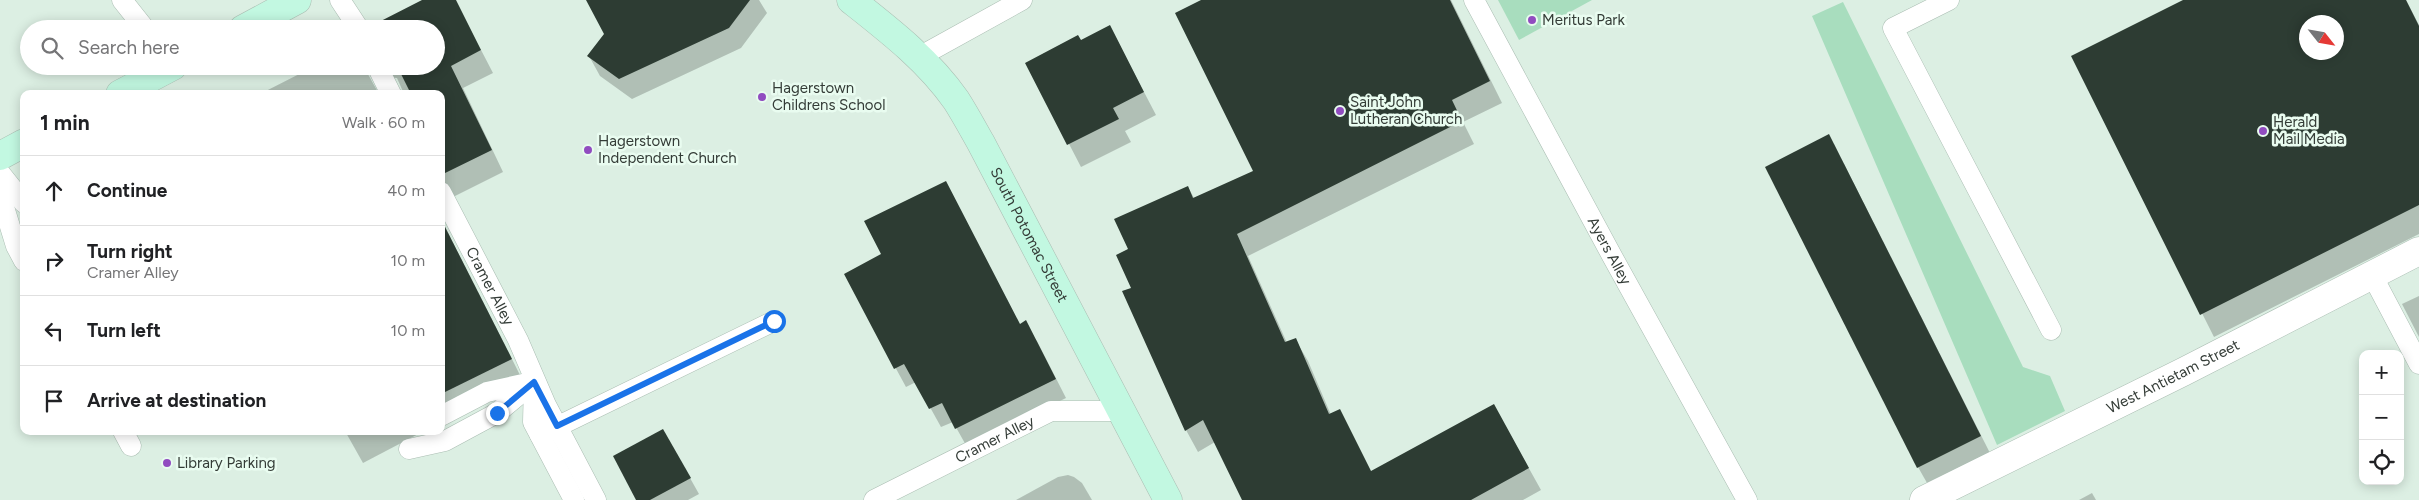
<!DOCTYPE html>
<html lang="en">
<head>
<meta charset="utf-8">
<style>
	body { margin:0; font-family:Figtree,sans-serif; background:#f6f6f6; color:#202124 }
	.controls { position:absolute; right:15px; bottom:15px; display:grid; overflow:hidden; border-radius:10px; box-shadow:0 2px 12px #0003 }
	.controls button { width:45px; height:45px; display:grid; place-items:center; padding:0; border:0; border-bottom:1px solid #e0e0e0; background:#fff; color:#202124; font:25px sans-serif }
	.compass { position:absolute; left:2299px; top:15px; width:45px; height:45px; border-radius:50%; background:#fff; box-shadow:0 2px 12px #0003; rotate:121deg }
	.stop { position:absolute; width:15px; height:15px; margin:-11px; border:4px solid #1a73e8; border-radius:50%; background:#fff }
	.stop.end { background:#1a73e8; border-color:#fff; box-shadow:0 1px 5px #0008 }
	.list { margin:0; padding:0; list-style:none }
	h2 { display:flex; justify-content:space-between; align-items:center; height:65px; margin:0; padding:0 20px; font-size:21px }
	h2 small { font-size:16px; font-weight:400; color:#757577 }
	.list li { display:grid; grid-template-columns:32px 1fr auto; gap:15px; align-items:center; box-sizing:border-box; height:70px; padding:0 20px; border-top:1px solid #e0e0e0 }
	.list b { display:block; font-size:19px; white-space:nowrap }
	.list p { margin:0; font-size:16px; white-space:nowrap; color:#757577 }
	.list em { font-size:16px; font-style:normal; color:#757577 }
	.icon { flex:none; width:28px; height:28px; fill:none; stroke:currentColor; stroke-width:2; stroke-linecap:round; stroke-linejoin:round }
	.map { position:relative; flex:none; width:2419px; height:500px; overflow:hidden }
	.search { position:absolute; background:#fff; box-shadow:0 2px 12px #0003; left:20px; top:20px; width:425px; height:55px; display:flex; align-items:center; gap:12px; box-sizing:border-box; padding:0 18px; border-radius:28px; color:#757577; font-size:19px }
	.panel { position:absolute; background:#fff; box-shadow:0 2px 12px #0003; left:20px; top:90px; width:425px; height:345px; border-radius:10px }
	.map>svg:first-child { display:block }
	.green { fill:#a8ddbe }
	.shadow { fill:#0003; fill-rule:evenodd }
	.building { fill:#2d3c33; fill-rule:evenodd }
	.lines { fill:none; stroke-linecap:round; stroke-linejoin:round }
	.lane-casing { stroke:#aabdb2; stroke-width:21 }
	.street-casing { stroke:#aabdb2; stroke-width:29 }
	.secondary-casing { stroke:#aabdb2; stroke-width:29 }
	.lane { stroke:#fff; stroke-width:20 }
	.street { stroke:#fff; stroke-width:28 }
	.secondary { stroke:#c2f8e1; stroke-width:28 }
	.route { stroke:#1a73e8; stroke-width:6 }
	.poi-dot { fill:#914cc0; stroke:#e9fcf0; stroke-width:2 }
	.labels { text-anchor:middle; stroke-width:5; stroke-linejoin:round; paint-order:stroke }
	.poi-label { font-size:15px; fill:#343c37; stroke:#e9fcf0; text-anchor:start }
	.street-label { font-size:15px; fill:#343c37; stroke:#e9fcf0 }
</style>
</head>
<body>
<div class="map">
<svg width="2419" height="500" viewBox="0 0 2419 500">
	<rect width="100%" height="100%" fill="#dcefe3"/>
	<g class="green">
		<path d="M 1498,0 L 1592,0 L 1519,40 Z"/>
		<path d="M 1843,2 L 2023,367 L 2050,376 L 2065,411 L 1997,445 L 1812,16 Z"/>
	</g>
	<g class="shadow">
		<path d="M 425,0 L 455,0 L 493,73 L 463,88 L 503,172 L 441,203 L 441,94 L 404,94 L 397,78 L 385,77 L 378,85 L 367,67 L 364,67 L 379,94 L 260,94 L 315,66 L 436,66 L 436,29 Z"/>
		<path d="M 587,0 L 759,0 L 767,13 L 741,48 L 632,99 L 600,76 L 589,56 L 606,34 Z"/>
		<path d="M 1204,0 L 1451,0 L 1502,103 L 1463,122 L 1474,144 L 1248,256 L 1287,343 L 1295,339 L 1308,361 L 1331,415 L 1339,411 L 1371,472 L 1506,427 L 1541,490 L 1523,500 L 1244,500 L 1215,442 L 1198,452 L 1186,430 L 1132,288 L 1130,250 L 1188,187 L 1194,198 L 1255,172 Z"/>
		<path d="M 2186,0 L 2406,0 L 2419,25 L 2419,234 L 2214,337 L 2073,57 ZM 2306,22 L 2336,22 L 2336,52 L 2306,52 Z"/>
		<path d="M 1110,27 L 1156,115 L 1125,131 L 1131,142 L 1081,167 L 1027,63 L 1081,42 Z"/>
		<path d="M 1841,158 L 1993,459 L 1931,490 L 1918,467 Z"/>
		<path d="M 441,219 L 523,381 L 441,423 Z"/>
		<path d="M 845,275 L 1020,325 L 1037,341 L 1066,398 L 967,447 L 953,422 L 941,427 L 916,382 L 906,387 Z"/>
		<path d="M 2419,296 L 2419,337 L 2402,304 Z"/>
		<path d="M 663,430 L 699,494 L 688,500 L 637,500 Z"/>
		<path d="M 345,431 L 424,431 L 363,463 Z"/>
		<path d="M 1068,475 L 1074,477 L 1082,483 L 1092,500 L 1016,500 L 1058,477 Z"/>
		<path d="M 2092,493 L 2096,500 L 2079,500 Z"/>
	</g>
	<g class="building">
		<path d="M 422,0 L 456,0 L 481,50 L 451,66 L 492,150 L 441,175 L 441,94 L 411,94 L 397,66 L 436,66 L 436,29 L 378,29 L 375,24 Z"/>
		<path d="M 586,0 L 750,0 L 729,28 L 619,79 L 587,56 L 604,34 Z"/>
		<path d="M 1201,0 L 1450,0 L 1490,81 L 1452,100 L 1462,121 L 1237,234 L 1285,342 L 1296,338 L 1329,414 L 1340,409 L 1371,471 L 1494,404 L 1529,468 L 1471,500 L 1242,500 L 1203,420 L 1185,431 L 1122,291 L 1131,288 L 1116,255 L 1128,249 L 1114,219 L 1188,186 L 1193,198 L 1253,171 L 1175,13 Z"/>
		<path d="M 2183,0 L 2406,0 L 2419,26 L 2419,205 L 2200,315 L 2071,56 ZM 2306,22 L 2336,22 L 2336,52 L 2306,52 Z"/>
		<path d="M 1110,25 L 1144,92 L 1113,108 L 1119,119 L 1067,145 L 1025,63 L 1078,35 L 1081,40 Z"/>
		<path d="M 1829,134 L 1981,436 L 1917,468 L 1765,167 Z"/>
		<path d="M 946,181 L 1020,324 L 1026,320 L 1056,379 L 955,429 L 942,403 L 929,409 L 904,364 L 894,369 L 844,274 L 881,254 L 864,221 Z"/>
		<path d="M 441,219 L 512,359 L 441,394 Z"/>
		<path d="M 663,429 L 691,478 L 650,500 L 636,500 L 613,456 Z"/>
	</g>
	<g class="lines">
		<defs>
			<g id="lane">
				<path d="M 122,0 L 145,29"/>
				<path d="M 340,0 L 359,29"/>
				<path id="s1" d="M 1474,0 L 1612,256 L 1747,500"/>
				<path d="M 1949,0 L 1893,28 L 2051,330"/>
				<path d="M 919,57 L 1022,0"/>
				<path d="M 377,66 L 391,94"/>
				<path d="M 0,173 L 24,203"/>
				<path id="s2" d="M 441,192 L 518,340 L 546,405 L 596,500"/>
				<path d="M 0,194 L 16,246 L 24,261"/>
				<path d="M 2372,275 L 2419,364"/>
				<path d="M 534,384 L 533,422 L 574,500"/>
				<path d="M 441,416 L 487,392 L 532,382"/>
				<path d="M 123,431 L 131,446"/>
				<path d="M 540,435 L 774,321"/>
				<path d="M 409,449 L 445,441 L 497,413 L 534,382"/>
				<path id="s3" d="M 874,500 L 1051,411 L 1122,411"/>
			</g>
			<g id="street">
				<path id="s4" d="M 1924,500 L 2183,372 L 2419,251"/>
			</g>
			<g id="secondary">
				<path id="s5" d="M 851,0 C 889,30 928,60 956,100 C 965,114 973,129 981,143 L 1168,500"/>
				<path d="M 243,29 L 297,0"/>
				<path d="M 120,94 L 173,66"/>
				<path d="M 0,156 L 24,143"/>
			</g>
		</defs>
		<use href="#lane" class="lane-casing"/>
		<use href="#street" class="street-casing"/>
		<use href="#secondary" class="secondary-casing"/>
		<use href="#lane" class="lane"/>
		<use href="#street" class="street"/>
		<use href="#secondary" class="secondary"/>
	</g>
	<g class="lines">
		<path class="route" d="M 497,413 L 534,382 L 557,426 L 774,321"/>
	</g>
	<g class="poi-dot">
		<circle cx="1532" cy="20" r="5"/>
		<circle cx="762" cy="97" r="5"/>
		<circle cx="1340" cy="111" r="5"/>
		<circle cx="2263" cy="131" r="5"/>
		<circle cx="588" cy="150" r="5"/>
		<circle cx="167" cy="463" r="5"/>
	</g>
	<g class="labels">
		<g class="poi-label">
			<text x="1542" y="25">Meritus Park</text>
			<text x="772" y="93">Hagerstown<tspan x="772" dy="17">Childrens School</tspan></text>
			<text x="1350" y="107">Saint John<tspan x="1350" dy="17">Lutheran Church</tspan></text>
			<text x="2273" y="127">Herald<tspan x="2273" dy="17">Mail Media</tspan></text>
			<text x="598" y="146">Hagerstown<tspan x="598" dy="17">Independent Church</tspan></text>
			<text x="177" y="468">Library Parking</text>
		</g>
		<g class="street-label">
			<text dy="5" stroke="none"><textPath href="#s5" startOffset="299">South Potomac Street</textPath></text>
			<text dy="5" stroke="none"><textPath href="#s1" startOffset="285">Ayers Alley</textPath></text>
			<text dy="5" stroke="none"><textPath href="#s2" startOffset="106">Cramer Alley</textPath></text>
			<text dy="5" stroke="none"><textPath href="#s4" startOffset="278">West Antietam Street</textPath></text>
			<text dy="5" stroke="none"><textPath href="#s3" startOffset="135">Cramer Alley</textPath></text>
		</g>
	</g>
</svg>
<div class="controls">
<button>+</button>
<button>−</button>
<button><svg class="icon" aria-label="locate" viewBox="0 0 24 24"><circle cx="12" cy="12" r="6"/><path d="M12 2v4M12 18v4M2 12h4M18 12h4"/></svg></button>
</div>
<svg class="compass" viewBox="-18 -18 36 36"><path d="M0-13l5 13h-10z" fill="#e53935"/><path d="M0 13l5-13h-10z" fill="#757577"/></svg>
<div class="stop" style="left:774px;top:321px"></div>
<div class="stop end" style="left:497px;top:413px"></div>
<div class="search"><svg class="icon" aria-label="search" viewBox="0 0 24 24"><circle cx="10" cy="10" r="6"/><path d="M15 15l6 6"/></svg>Search here</div>
<section class="panel">
<h2>1 min<small>Walk · 60 m</small></h2>
<ul class="list">
<li><svg class="icon" aria-label="ahead" viewBox="0 0 24 24"><path d="M12 20V5M6 11l6-6 6 6"/></svg><div><b>Continue</b></div><em>40 m</em></li>
<li><svg class="icon" aria-label="right" viewBox="0 0 24 24"><path d="M7 20v-9h11M14 6l5 5-5 5"/></svg><div><b>Turn right</b><p>Cramer Alley</p></div><em>10 m</em></li>
<li><svg class="icon" aria-label="left" viewBox="0 0 24 24"><path d="M17 20v-9H6M10 6l-5 5 5 5"/></svg><div><b>Turn left</b></div><em>10 m</em></li>
<li><svg class="icon" aria-label="arrive" viewBox="0 0 24 24"><path d="M6 21V4h12l-3 4 3 4H6"/></svg><div><b>Arrive at destination</b></div></li>
</ul>
</section>
</div>
</body>
</html>
